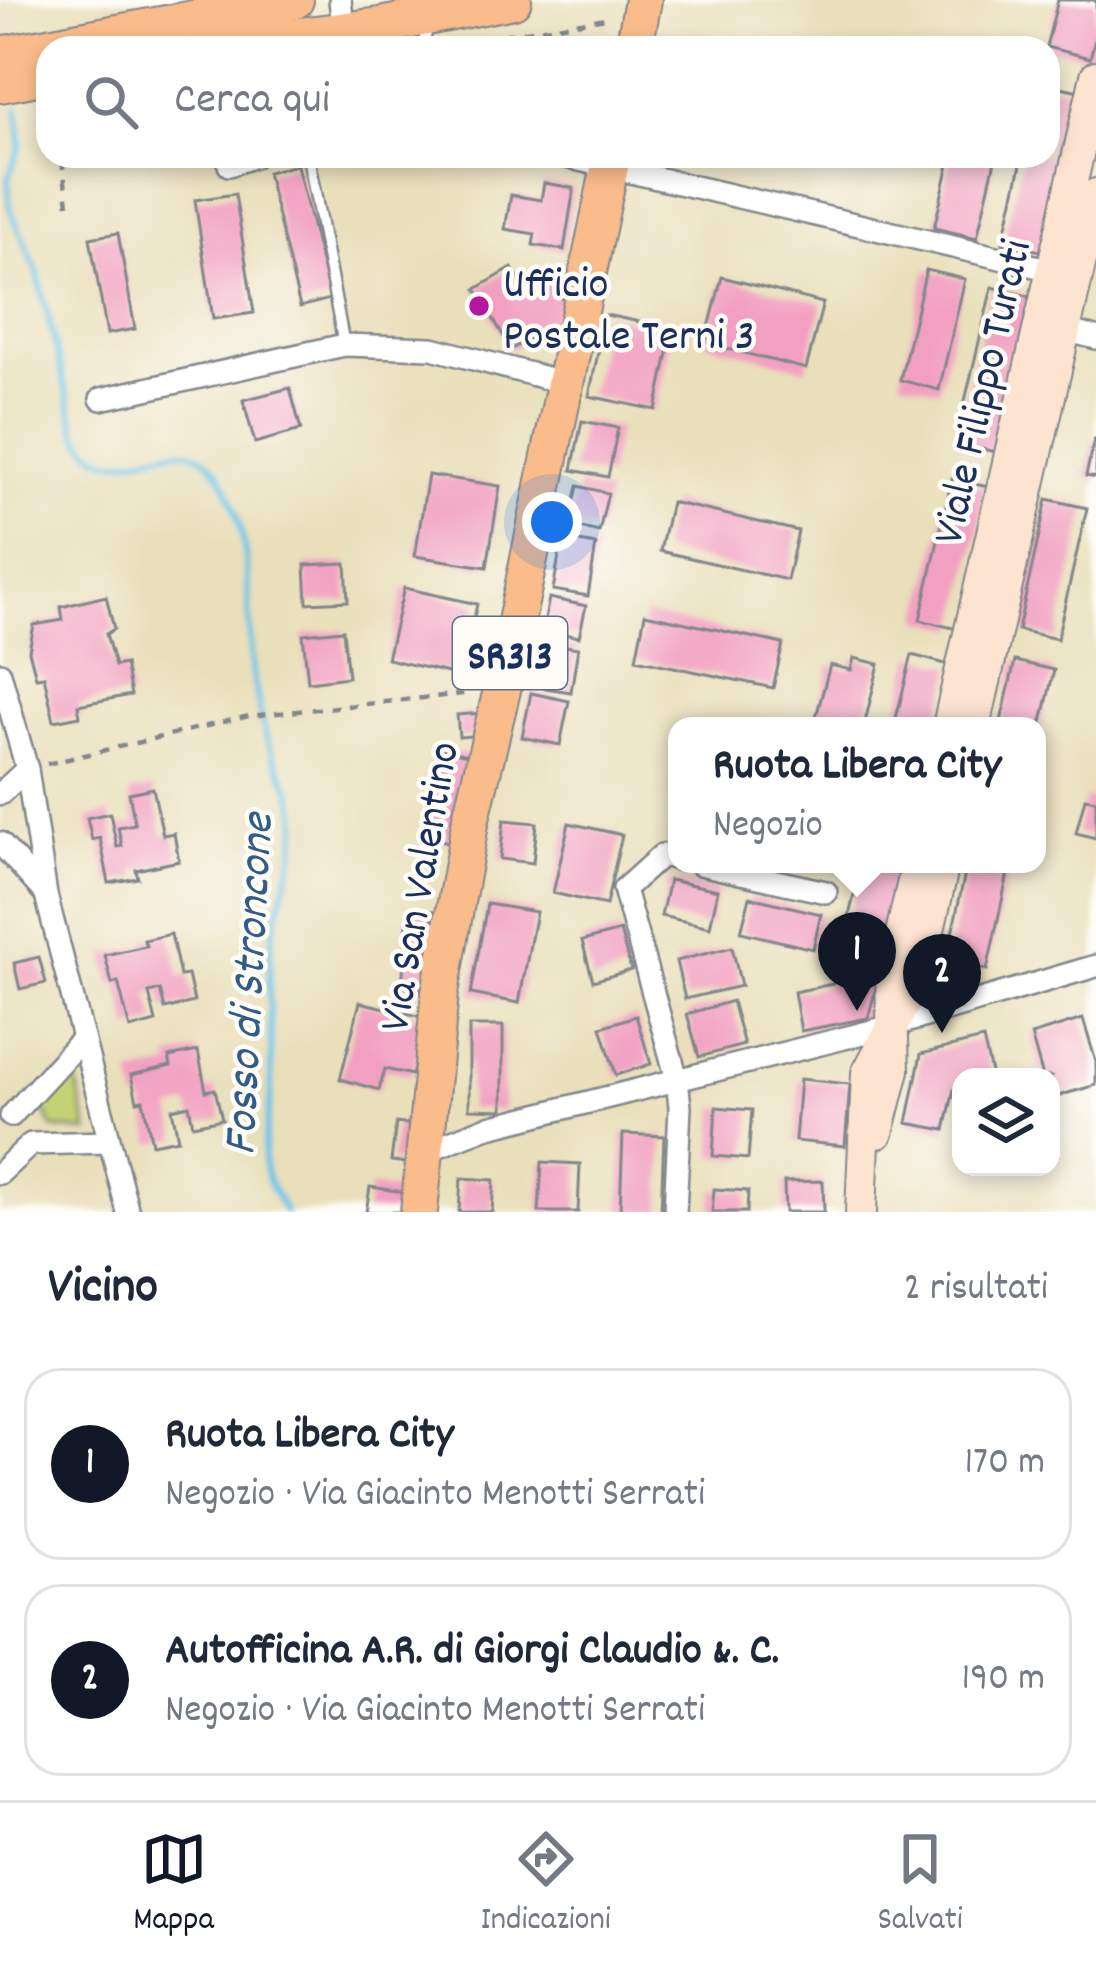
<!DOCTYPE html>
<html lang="it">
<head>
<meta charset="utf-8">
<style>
	body { margin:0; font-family:Dekko,sans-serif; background:#f2f2f3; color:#1f2937 }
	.controls { position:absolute; right:36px; bottom:36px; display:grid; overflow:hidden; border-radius:24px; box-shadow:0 6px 18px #0003 }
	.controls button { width:108px; height:108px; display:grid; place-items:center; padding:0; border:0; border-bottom:3px solid #e0e1e3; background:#fff; color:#1f2937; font:60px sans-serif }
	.you { position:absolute; left:552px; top:522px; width:42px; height:42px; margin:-30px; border:9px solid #fff; border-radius:50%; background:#1a73e8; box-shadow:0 0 0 18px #1a73e833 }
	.badge { display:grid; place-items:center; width:78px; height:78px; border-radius:50%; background:#111827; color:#fff; font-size:39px; font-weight:700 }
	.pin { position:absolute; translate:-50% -99px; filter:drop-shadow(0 3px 6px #0008) }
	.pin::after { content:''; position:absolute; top:63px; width:42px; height:36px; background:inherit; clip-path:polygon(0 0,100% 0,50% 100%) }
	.popup { position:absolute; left:668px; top:717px; width:378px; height:156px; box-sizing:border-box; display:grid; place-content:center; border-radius:24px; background:#fff; filter:drop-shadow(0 3px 9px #0005); font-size:39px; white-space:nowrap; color:#747a83 }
	.popup b { font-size:45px; color:#1f2937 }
	.popup::after { content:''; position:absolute; left:50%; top:100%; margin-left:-24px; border:24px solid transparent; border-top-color:#fff }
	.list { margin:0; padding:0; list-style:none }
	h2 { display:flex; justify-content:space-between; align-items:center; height:156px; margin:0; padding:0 48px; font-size:51px }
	h2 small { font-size:39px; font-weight:400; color:#747a83 }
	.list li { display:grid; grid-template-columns:78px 1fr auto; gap:36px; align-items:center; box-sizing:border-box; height:192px; margin:0 24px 24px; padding:0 24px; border:3px solid #e0e1e3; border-radius:36px }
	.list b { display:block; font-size:45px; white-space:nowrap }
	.list p { margin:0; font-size:39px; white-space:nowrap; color:#747a83 }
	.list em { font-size:39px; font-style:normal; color:#747a83 }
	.icon { flex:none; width:66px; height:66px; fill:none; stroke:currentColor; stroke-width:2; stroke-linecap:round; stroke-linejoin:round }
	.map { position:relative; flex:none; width:1096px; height:1212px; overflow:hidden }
	.search { position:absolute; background:#fff; box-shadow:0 6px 18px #0003; left:36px; right:36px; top:36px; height:132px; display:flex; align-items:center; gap:30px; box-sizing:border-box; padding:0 42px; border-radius:36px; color:#747a83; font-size:45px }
	.sheet { height:588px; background:#fff }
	nav { display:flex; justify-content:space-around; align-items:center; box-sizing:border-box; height:168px; border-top:3px solid #e0e1e3; background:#fff; font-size:33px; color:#747a83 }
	nav a { display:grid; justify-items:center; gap:6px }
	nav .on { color:#111827 }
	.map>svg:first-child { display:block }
	.green { fill:#c4d274; stroke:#708069; stroke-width:3 }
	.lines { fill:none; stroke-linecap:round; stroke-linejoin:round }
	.stream { stroke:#69c5e7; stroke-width:6 }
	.building { fill:#f2a0c1 }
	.lane-casing { stroke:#82878c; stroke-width:15 }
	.street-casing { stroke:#82878c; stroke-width:26 }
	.secondary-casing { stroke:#82878c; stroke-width:34 }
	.primary-casing { stroke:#82878c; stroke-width:40 }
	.path { stroke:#82878c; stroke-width:4.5; stroke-dasharray:9 9; stroke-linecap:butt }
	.lane { stroke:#fff; stroke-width:10 }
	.street { stroke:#fff; stroke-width:21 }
	.secondary { stroke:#fde4d1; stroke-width:30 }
	.primary { stroke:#fabc8b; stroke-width:36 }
	.poi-dot { fill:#b5179e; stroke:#fdfcf7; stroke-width:4.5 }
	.labels { text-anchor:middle; stroke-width:9; stroke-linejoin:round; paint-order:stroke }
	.shield { fill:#fdfcf7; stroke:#5f6c8c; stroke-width:3 }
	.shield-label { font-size:42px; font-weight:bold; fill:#1b2f5e }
	.poi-label { font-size:45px; fill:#1b2f5e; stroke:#fdfcf7; text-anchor:start }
	.street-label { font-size:45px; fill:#1b2f5e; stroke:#fdfcf7 }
	.water-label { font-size:48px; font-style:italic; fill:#325c87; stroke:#fdfcf7 }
</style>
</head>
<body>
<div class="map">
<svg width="1096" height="1212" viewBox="0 0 1096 1212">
	<rect width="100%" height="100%" fill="#fdfcf7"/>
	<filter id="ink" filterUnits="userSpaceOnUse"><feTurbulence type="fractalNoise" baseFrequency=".00833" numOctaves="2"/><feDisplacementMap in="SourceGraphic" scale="24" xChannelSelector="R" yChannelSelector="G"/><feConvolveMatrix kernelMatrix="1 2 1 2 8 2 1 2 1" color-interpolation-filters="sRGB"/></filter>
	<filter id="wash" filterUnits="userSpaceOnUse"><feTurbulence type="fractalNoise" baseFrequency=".004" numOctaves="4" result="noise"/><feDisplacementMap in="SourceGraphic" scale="48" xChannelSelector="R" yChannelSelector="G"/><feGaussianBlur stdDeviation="2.7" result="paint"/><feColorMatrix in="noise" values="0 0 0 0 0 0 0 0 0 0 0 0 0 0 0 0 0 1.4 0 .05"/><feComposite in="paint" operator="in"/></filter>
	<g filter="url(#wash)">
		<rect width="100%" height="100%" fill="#e9dfba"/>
		<path class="green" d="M 73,1064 L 88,1132 L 52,1128 L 41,1103 Z"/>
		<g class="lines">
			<path class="stream" d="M 18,110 L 21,145 L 9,176 L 9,206 L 37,271 L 75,427 C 115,521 197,375 237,516 C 256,579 244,637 257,697 C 261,714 264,735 271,750 C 280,773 296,792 297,818 C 298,858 280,895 273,934 C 265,984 273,1039 271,1090 C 270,1117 261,1143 265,1171 C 268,1185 279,1199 285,1212"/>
		</g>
		<g id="blocks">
			<g class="building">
				<path d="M 1058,0 L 1096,0 L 1096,36 L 1090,58 L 1046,47 Z"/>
				<path d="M 1048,84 L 1083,92 L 1045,252 L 1003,243 L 1023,156 L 1048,156 Z"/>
				<path d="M 951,156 L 996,156 L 977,238 L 934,228 Z"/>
				<path d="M 297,165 L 330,299 L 300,307 L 267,172 Z"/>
				<path d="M 544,183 L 574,188 L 564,250 L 533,245 L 535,234 L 505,229 L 511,195 L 541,200 Z"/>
				<path d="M 235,194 L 254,313 L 213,319 L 195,200 Z"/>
				<path d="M 118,233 L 135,329 L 107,334 L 90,238 Z"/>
				<path d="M 512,268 L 526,292 L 553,279 L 572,317 L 511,349 L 476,289 Z"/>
				<path d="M 926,270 L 965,279 L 939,390 L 900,380 Z"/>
				<path d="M 722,277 L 823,303 L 806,369 L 705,343 Z"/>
				<path d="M 992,287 L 1032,297 L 996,452 L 955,443 Z"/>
				<path d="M 606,315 L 673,329 L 656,410 L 589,396 Z"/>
				<path d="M 290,388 L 301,430 L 255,443 L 243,400 Z"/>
				<path d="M 582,421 L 618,428 L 608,477 L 572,470 Z"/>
				<path d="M 1094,440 L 1096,440 L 1096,478 L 1086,476 Z"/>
				<path d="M 428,475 L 500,486 L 487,567 L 415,556 Z"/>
				<path d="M 952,479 L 988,487 L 957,629 L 920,620 Z"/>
				<path d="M 578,486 L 608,493 L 599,532 L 569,525 Z"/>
				<path d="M 1047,499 L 1087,508 L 1057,639 L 1018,630 Z"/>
				<path d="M 671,502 L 798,531 L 787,580 L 660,551 Z"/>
				<path d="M 562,539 L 596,545 L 588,596 L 553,590 Z"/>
				<path d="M 346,563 L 348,601 L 307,603 L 305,565 Z"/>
				<path d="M 404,588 L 477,604 L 461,676 L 387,659 Z"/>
				<path d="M 106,596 L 114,629 L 106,634 L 115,666 L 125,664 L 131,695 L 78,705 L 80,716 L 54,721 L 44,676 L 36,677 L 29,651 L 34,625 L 63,620 L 61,607 Z"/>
				<path d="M 549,598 L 586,606 L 579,637 L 543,630 Z"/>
				<path d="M 645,614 L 783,644 L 773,688 L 636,659 Z"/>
				<path d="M 343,630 L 348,677 L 308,682 L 303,634 Z"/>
				<path d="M 538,642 L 578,648 L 571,692 L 532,686 Z"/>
				<path d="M 912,655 L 953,666 L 937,726 L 894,726 Z"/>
				<path d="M 854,658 L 879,664 L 864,726 L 816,717 L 830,665 L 851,670 Z"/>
				<path d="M 1015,661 L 1054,670 L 1041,726 L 1000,726 Z"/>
				<path d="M 531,693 L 569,701 L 560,745 L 522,737 Z"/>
				<path d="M 483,713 L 485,735 L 459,737 L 457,715 Z"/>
				<path d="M 440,749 L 473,756 L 454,843 L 422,836 Z"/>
				<path d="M 153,788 L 163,835 L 174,833 L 179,861 L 136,870 L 138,878 L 109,883 L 100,838 L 92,840 L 87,818 L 110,813 L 117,847 L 122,846 L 118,827 L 135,824 L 129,793 Z"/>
				<path d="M 1085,798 L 1096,800 L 1096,838 L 1076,833 Z"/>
				<path d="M 504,820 L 537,823 L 533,863 L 500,859 Z"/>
				<path d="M 569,823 L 622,835 L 606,905 L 553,893 Z"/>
				<path d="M 861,864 L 907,864 L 889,944 L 845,934 Z"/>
				<path d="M 967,864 L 1010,864 L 987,970 L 946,961 Z"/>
				<path d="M 669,880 L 718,890 L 710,927 L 661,916 Z"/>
				<path d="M 750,897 L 821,914 L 813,949 L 741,932 Z"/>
				<path d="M 487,904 L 536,912 L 519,1003 L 471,994 Z"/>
				<path d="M 408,909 L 433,911 L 427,989 L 402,987 Z"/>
				<path d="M 620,931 L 631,970 L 593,981 L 582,941 Z"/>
				<path d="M 171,934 L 180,976 L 188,975 L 194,1002 L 165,1009 L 160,990 L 149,993 L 156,1022 L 130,1029 L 118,982 L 112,984 L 105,955 L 146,946 L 144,940 Z"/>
				<path d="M 732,947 L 741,986 L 685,999 L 676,961 Z"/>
				<path d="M 39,957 L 46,983 L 20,989 L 14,963 Z"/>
				<path d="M 838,963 L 880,974 L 868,1018 L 801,1031 L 794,992 L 833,984 Z"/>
				<path d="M 732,1001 L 744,1045 L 699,1057 L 687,1014 Z"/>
				<path d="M 360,1002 L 427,1018 L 412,1075 L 385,1069 L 379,1090 L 340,1079 Z"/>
				<path d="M 636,1016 L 651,1064 L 616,1075 L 601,1027 Z"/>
				<path d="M 1083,1019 L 1096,1062 L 1096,1085 L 1051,1098 L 1051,1077 L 1043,1077 L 1031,1035 Z"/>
				<path d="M 469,1026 L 503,1026 L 503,1110 L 469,1109 Z"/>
				<path d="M 983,1039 L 992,1077 L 961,1077 L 961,1087 L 954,1089 L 945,1130 L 907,1123 L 921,1054 Z"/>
				<path d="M 198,1051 L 206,1091 L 215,1089 L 222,1119 L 193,1125 L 189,1105 L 172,1109 L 178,1139 L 152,1144 L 143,1100 L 137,1101 L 131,1075 L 171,1066 L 169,1057 Z"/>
				<path d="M 800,1079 L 850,1084 L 845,1146 L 795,1141 Z"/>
				<path d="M 716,1107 L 752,1110 L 748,1159 L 713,1156 Z"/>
				<path d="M 396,1123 L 420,1126 L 415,1164 L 391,1161 Z"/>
				<path d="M 623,1134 L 664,1136 L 661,1212 L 620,1211 Z"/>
				<path d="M 542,1162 L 580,1164 L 578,1212 L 539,1212 Z"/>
				<path d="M 461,1178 L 494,1180 L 492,1212 L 459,1212 Z"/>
				<path d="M 823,1181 L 824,1212 L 785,1212 L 784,1182 Z"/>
				<path d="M 370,1187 L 411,1193 L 408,1212 L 366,1212 Z"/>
				<path d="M 714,1189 L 748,1191 L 747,1212 L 712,1212 Z"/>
			</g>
		</g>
	</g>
	<g filter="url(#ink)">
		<use href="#blocks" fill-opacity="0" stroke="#82878c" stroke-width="3"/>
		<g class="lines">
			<defs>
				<g id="lane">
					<path d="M 423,48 L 428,22"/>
					<path d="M 308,156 L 344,345"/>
				</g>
				<g id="street">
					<path d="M 340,0 L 342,17 L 353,29"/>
					<path d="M 562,156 L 1052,270"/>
					<path d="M 229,165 L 255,156"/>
					<path d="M 1064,330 L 1096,338"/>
					<path d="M 101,399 L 344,345 L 432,348 L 565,383"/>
					<path d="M 0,673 L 27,769 L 46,895 L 128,1212"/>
					<path d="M 0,794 L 27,769"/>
					<path d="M 0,843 L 43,891"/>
					<path d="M 700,864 L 826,892"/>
					<path d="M 11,1116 L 83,1038"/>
					<path d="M 424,1152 L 485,1128 L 892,1026 L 1096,966"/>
					<path d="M 0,1173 L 31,1144 L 109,1142"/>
					<path d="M 675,1212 L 680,1107 L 677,1079 L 624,889 L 662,855 L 677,859"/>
				</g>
				<g id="secondary">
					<path d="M 948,726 L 1096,76"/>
					<path d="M 975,726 L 1096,194"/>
					<path d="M 878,1133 L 894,1070 L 891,977 L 917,864"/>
					<path d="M 861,1212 L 867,1073 L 918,979 L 944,864"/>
				</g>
				<g id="primary">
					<path d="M 202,48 L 380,26 L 513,0"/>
					<path d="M 634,48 L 643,0"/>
					<path d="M 0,55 L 295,0"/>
					<path d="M 0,84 L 48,75"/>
					<path d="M 419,1212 L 440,993 L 471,818 L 502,690 L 612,156"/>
				</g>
			</defs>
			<use href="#lane" class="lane-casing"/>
			<use href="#street" class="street-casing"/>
			<use href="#secondary" class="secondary-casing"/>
			<use href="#primary" class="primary-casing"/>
			<g class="path">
				<path d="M 474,48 L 484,38 L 612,17"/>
				<path d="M 62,156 L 62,160 L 76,156"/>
				<path d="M 62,160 L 68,204"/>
				<path d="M 47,764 L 249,716 L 472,693"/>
			</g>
			<use href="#lane" class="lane"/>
			<use href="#street" class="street"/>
			<use href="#secondary" class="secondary"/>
			<use href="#primary" class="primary"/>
		</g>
	</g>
	<circle class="poi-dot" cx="479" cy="306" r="12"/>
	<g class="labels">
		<rect class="shield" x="453" y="617" width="114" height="72" rx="9"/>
		<g class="shield-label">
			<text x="510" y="668">SR313</text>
		</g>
		<g class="poi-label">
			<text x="503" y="296">Ufficio<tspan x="503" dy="52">Postale Terni 3</tspan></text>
		</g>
		<g class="street-label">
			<text transform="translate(979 391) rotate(-77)" y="16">Viale Filippo Turati</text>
			<text transform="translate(416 886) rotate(-80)" y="16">Via San Valentino</text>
		</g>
		<g class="water-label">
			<text transform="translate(245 984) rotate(-87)" y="17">Fosso di Stroncone</text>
		</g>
	</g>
</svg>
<div class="controls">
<button><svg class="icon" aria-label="layers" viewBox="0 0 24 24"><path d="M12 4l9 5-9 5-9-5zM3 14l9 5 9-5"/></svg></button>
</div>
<div class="you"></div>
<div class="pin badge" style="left:857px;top:1011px">1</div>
<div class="popup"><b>Ruota Libera City</b>Negozio</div>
<div class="pin badge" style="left:942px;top:1033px">2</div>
<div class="search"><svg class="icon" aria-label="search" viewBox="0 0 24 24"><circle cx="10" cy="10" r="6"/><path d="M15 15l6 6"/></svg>Cerca qui</div>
</div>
<section class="sheet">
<h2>Vicino<small>2 risultati</small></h2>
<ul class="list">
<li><span class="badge">1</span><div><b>Ruota Libera City</b><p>Negozio · Via Giacinto Menotti Serrati</p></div><em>170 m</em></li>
<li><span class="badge">2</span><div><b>Autofficina A.R. di Giorgi Claudio &amp;. C.</b><p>Negozio · Via Giacinto Menotti Serrati</p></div><em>190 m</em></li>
</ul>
</section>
<nav>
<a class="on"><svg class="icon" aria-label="map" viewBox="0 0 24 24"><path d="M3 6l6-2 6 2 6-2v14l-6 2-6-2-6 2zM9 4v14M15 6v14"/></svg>Mappa</a>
<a><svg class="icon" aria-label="directions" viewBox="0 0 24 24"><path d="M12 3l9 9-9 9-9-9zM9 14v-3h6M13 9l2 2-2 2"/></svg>Indicazioni</a>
<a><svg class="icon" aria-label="saved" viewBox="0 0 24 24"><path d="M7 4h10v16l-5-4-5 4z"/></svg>Salvati</a>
</nav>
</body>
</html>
